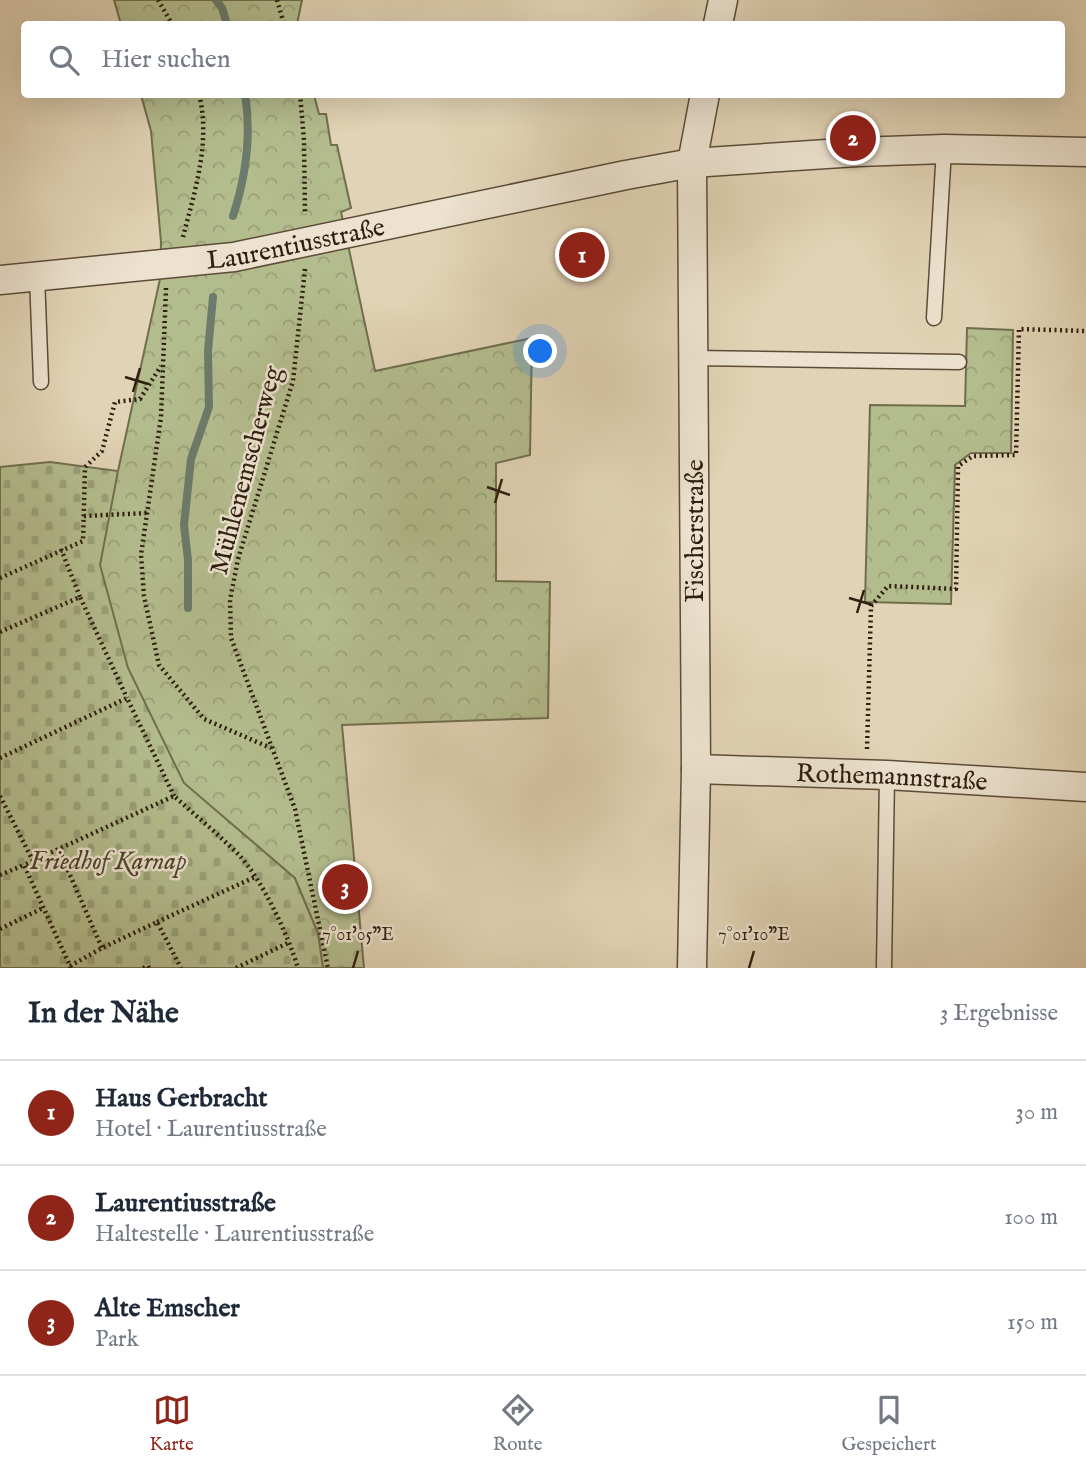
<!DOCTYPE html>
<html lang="de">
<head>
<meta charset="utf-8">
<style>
	body { margin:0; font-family:"IM FELL English",serif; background:#f6f6f7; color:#1f2937 }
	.you { position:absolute; left:541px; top:352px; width:24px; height:24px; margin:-18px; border:5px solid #fff; border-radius:50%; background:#1a73e8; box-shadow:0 0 0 10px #1a73e833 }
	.badge { display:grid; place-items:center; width:46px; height:46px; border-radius:50%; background:#8f2418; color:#fff; font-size:23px; font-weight:700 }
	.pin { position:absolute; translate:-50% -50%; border:4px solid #fff; box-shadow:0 2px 7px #0006 }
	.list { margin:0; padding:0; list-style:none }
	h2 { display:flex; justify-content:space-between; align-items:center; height:91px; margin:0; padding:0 28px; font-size:30px }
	h2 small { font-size:23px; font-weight:400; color:#747a83 }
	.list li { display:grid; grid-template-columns:46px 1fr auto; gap:21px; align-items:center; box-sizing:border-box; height:105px; padding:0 28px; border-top:2px solid #e0e1e3 }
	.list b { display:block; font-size:26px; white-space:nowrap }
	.list p { margin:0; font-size:23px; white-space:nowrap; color:#747a83 }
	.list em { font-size:23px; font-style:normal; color:#747a83 }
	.icon { flex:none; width:38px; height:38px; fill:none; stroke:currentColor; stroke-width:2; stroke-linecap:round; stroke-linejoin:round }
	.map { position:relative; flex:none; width:1086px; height:968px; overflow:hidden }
	.search { position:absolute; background:#fff; box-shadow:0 7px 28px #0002; left:21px; right:21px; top:21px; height:77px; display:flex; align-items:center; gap:18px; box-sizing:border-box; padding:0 24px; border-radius:7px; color:#747a83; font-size:26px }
	.sheet { height:406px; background:#fff }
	nav { display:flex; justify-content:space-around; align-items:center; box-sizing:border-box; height:98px; border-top:2px solid #e0e1e3; background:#fff; font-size:19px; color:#747a83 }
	nav a { display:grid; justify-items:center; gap:4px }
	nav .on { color:#8f2418 }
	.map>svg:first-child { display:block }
	.cemetery { fill:url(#cemetery-stones); stroke:#716e4e; stroke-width:2 }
	.park { fill:url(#park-crowns); stroke:#716e4e; stroke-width:2 }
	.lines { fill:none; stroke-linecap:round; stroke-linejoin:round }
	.stream { stroke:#6c7b6b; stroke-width:8 }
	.service-casing { stroke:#5c4c38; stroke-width:17 }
	.minor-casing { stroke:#5c4c38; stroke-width:31 }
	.path { stroke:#2f1f0f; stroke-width:4.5; stroke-dasharray:2 3.5; stroke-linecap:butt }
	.service { stroke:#ece2cf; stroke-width:14 }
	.minor { stroke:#ece2cf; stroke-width:28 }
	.ticks { fill:none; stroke:#2f1f0f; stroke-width:2.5 }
	.labels { text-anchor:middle; stroke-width:5; stroke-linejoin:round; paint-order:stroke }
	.street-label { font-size:26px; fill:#2f1f0f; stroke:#ece2cf }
	.park-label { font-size:26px; font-style:italic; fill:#50462e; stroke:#ece2cf }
	.ticks-label { font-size:18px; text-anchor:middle; fill:#2f1f0f; stroke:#ece2cf; stroke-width:5; stroke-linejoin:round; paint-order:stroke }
</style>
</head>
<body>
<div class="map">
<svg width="1086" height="968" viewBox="0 0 1086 968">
	<defs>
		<pattern id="cemetery-stones" width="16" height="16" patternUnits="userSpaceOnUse" patternTransform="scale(1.75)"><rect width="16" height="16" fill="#b3bc8d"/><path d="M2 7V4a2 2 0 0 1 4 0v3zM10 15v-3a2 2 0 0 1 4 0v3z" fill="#9aa178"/></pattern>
		<pattern id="park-crowns" width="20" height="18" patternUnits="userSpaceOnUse" patternTransform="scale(1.75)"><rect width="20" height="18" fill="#b3bc8d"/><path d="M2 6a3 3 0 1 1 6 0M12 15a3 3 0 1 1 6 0" fill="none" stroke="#9aa178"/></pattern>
	</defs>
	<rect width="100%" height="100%" fill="#e1d3b5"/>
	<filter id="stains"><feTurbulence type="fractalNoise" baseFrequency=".00286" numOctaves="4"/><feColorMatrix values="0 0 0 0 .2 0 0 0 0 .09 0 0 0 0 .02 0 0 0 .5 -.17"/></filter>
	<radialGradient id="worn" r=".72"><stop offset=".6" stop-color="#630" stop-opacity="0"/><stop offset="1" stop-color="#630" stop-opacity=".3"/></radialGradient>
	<path class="cemetery" d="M 50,462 L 118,471 L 108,565 L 265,852 L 295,878 L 318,933 L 325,968 L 0,968 L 0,467 Z"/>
	<g class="park">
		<path d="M 114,0 L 302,0 L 297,24 L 121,24 Z"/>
		<path d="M 141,95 L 314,95 L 319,114 L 326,114 L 331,145 L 337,145 L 351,208 L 341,212 L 375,371 L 532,338 L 530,455 L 496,463 L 496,581 L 550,582 L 548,718 L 342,725 L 364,968 L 323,968 L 318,933 L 295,878 L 184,783 L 128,668 L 100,565 L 118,471 L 160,279 L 161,242 L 151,131 Z"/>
		<path d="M 967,328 L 1013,330 L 1011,453 L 971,453 L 955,465 L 951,604 L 865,602 L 870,405 L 965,406 Z"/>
	</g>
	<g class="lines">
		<g class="stream">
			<path d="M 216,0 L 222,8 L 227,24"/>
			<path d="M 233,216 C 246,176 252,137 245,94"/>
			<path d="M 188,608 L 188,560 L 184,525 L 191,459 L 209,407 L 208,351 L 213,297"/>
		</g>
		<defs>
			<g id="service">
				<path d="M 37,276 L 41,382"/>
				<path d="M 934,318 L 944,149"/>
				<path d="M 693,358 L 959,362"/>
				<path d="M 884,968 L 887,775"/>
			</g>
			<g id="minor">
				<path d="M 718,24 L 723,0"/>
				<path id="s1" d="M 0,280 L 234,257 L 626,175 L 692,163 L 857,152 L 944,149 L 1086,152"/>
				<path id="s2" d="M 696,769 L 887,775 L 1086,787"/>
				<path d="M 692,968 L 696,769 L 692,163 L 705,94"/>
			</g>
		</defs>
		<use href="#service" class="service-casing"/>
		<use href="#minor" class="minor-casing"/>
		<g class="path">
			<path d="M 158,0 L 172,24"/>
			<path d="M 277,0 L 284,24"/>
			<path d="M 300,94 L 304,140 L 305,215"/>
			<path d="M 183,237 C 195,190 211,142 199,94"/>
			<path d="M 305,269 L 293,381 L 238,559 L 230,600 L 231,638 L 295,809 L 328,968"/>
			<path d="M 166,288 L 161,417 L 141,555 L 144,596 L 159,665 L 204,719 L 271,748"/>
			<path d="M 84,516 L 147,513"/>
			<path d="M 61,549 L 80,597"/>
			<path d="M 0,578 L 83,541 L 85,467 L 102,451 L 115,402 L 140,399 L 161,366"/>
			<path d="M 0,632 L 80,597 L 127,698"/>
			<path d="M 867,749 L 871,606 L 888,586 L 956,589 L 958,466 L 973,456 L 1016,455 L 1019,329 L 1086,331"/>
			<path d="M 0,758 L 127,698 L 174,796"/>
			<path d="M 0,796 L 33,861"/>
			<path d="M 59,850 L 102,948"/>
			<path d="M 0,875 L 24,865"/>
			<path d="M 157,922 L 255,877"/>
			<path d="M 0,929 L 43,908"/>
			<path d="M 70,966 L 102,948 L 157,922 L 181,968"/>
			<path d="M 71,968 L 24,865 L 174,796 C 195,815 218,834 238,854 C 262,879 288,935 298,968"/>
			<path d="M 143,968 L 148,966 L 149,968"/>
			<path d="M 236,968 L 290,942"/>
		</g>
		<use href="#service" class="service"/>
		<use href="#minor" class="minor"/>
	</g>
	<path class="ticks" d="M 125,377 L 148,384M 133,392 L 140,368M 487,487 L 510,495M 495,503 L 502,479M 849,598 L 873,605M 857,613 L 864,590M 353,968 L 358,951M 749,968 L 754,951"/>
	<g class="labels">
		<g class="street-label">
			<text dy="9" stroke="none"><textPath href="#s1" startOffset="298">Laurentiusstraße</textPath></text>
			<text transform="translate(245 470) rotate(-75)" y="9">Mühlenemscherweg</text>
			<text transform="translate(694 531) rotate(-90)" y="9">Fischerstraße</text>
			<text dy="9" stroke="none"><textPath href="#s2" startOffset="196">Rothemannstraße</textPath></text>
		</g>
		<g class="park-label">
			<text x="108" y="869">Friedhof Karnap</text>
		</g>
	</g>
	<g class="ticks-label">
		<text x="358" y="940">7°01'05"E</text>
		<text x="754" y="940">7°01'10"E</text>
	</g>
	<rect width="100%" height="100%" filter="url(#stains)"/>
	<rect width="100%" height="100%" fill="url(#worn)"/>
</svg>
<div class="you"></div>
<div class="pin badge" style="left:582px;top:255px">1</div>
<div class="pin badge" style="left:853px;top:138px">2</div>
<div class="pin badge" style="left:345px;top:887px">3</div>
<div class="search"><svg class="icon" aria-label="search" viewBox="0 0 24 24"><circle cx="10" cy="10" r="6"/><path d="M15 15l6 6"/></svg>Hier suchen</div>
</div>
<section class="sheet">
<h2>In der Nähe<small>3 Ergebnisse</small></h2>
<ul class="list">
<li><span class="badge">1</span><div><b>Haus Gerbracht</b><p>Hotel · Laurentiusstraße</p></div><em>30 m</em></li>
<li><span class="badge">2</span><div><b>Laurentiusstraße</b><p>Haltestelle · Laurentiusstraße</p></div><em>100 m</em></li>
<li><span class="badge">3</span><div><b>Alte Emscher</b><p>Park</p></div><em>150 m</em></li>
</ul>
</section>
<nav>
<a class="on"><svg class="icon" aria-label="map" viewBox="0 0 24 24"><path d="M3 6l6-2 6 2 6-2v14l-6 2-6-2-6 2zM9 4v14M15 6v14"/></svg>Karte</a>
<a><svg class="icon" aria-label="directions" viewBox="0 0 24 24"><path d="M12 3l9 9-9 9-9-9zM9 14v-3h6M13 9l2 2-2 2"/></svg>Route</a>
<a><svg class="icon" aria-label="saved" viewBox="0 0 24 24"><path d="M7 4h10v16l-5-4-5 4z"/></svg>Gespeichert</a>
</nav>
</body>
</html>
